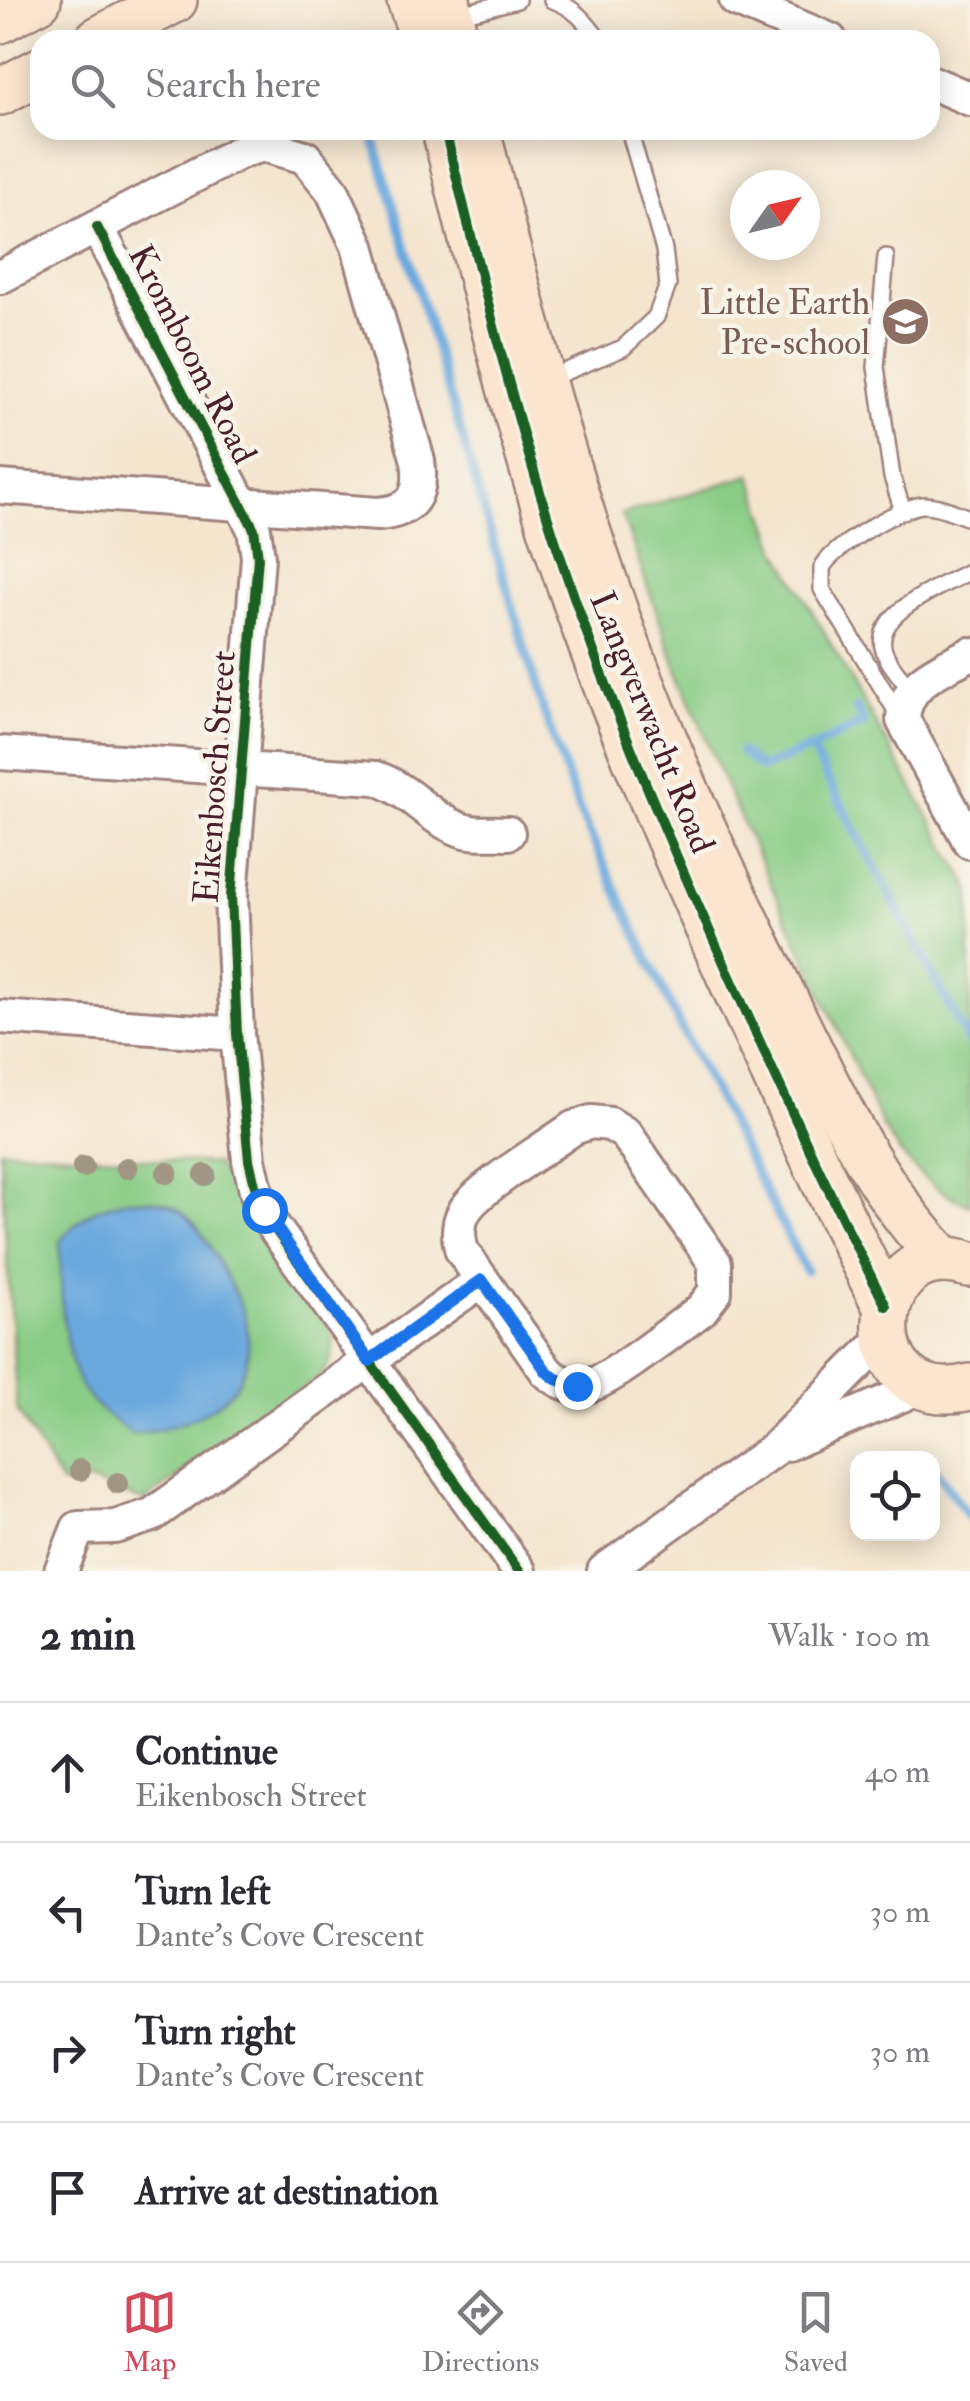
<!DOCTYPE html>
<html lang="en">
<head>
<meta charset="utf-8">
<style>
	body { margin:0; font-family:"IM FELL Double Pica",serif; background:#f7f7f7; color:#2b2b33 }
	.controls { position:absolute; right:30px; bottom:30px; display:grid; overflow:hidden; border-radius:20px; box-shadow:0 5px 25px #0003 }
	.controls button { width:90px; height:90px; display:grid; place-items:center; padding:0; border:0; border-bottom:2px solid #e1e1e2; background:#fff; color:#2b2b33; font:50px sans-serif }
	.compass { position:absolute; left:730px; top:170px; width:90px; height:90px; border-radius:50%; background:#fff; box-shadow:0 5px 25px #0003; rotate:56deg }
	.stop { position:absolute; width:30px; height:30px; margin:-22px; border:8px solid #1a73e8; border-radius:50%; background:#fff }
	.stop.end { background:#1a73e8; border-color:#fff; box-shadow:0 2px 10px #0008 }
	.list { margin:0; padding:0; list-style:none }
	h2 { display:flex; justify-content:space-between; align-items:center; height:130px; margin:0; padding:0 40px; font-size:42px }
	h2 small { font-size:32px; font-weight:400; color:#7c7c81 }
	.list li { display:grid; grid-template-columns:65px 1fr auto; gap:30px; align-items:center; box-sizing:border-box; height:140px; padding:0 40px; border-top:2px solid #e1e1e2 }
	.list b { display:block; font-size:38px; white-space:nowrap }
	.list p { margin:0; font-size:32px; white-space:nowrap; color:#7c7c81 }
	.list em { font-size:32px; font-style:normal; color:#7c7c81 }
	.icon { flex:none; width:55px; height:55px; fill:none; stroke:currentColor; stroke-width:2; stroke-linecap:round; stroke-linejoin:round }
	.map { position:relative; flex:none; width:970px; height:1571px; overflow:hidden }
	.search { position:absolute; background:#fff; box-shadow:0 5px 25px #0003; left:30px; right:30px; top:30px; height:110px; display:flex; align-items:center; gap:25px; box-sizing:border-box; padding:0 35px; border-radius:30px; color:#7c7c81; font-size:38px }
	.sheet { height:690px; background:#fff }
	nav { display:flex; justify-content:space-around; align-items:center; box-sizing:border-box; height:140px; border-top:2px solid #e1e1e2; background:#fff; font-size:28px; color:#7c7c81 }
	nav a { display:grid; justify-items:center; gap:5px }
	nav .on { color:#d1495b }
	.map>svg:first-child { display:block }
	.green { fill:#88cc85; stroke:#697658; stroke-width:2.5 }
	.water { fill:#6ba9de; stroke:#5a6484; stroke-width:2.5 }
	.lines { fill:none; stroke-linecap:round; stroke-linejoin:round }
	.stream { stroke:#6ba9de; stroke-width:9 }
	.lane-casing { stroke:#9f827d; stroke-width:20 }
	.street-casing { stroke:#9f827d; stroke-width:38 }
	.secondary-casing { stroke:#9f827d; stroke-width:50 }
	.lane { stroke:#fff; stroke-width:15 }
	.street { stroke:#fff; stroke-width:32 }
	.secondary { stroke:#fbe5cf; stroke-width:45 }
	.cycleway-casing { stroke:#f7f3e8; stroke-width:16 }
	.cycleway { stroke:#1b5e20; stroke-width:10 }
	.tree { fill:#a19584 }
	.route { stroke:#1a73e8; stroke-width:12 }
	.labels { text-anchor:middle; stroke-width:9; stroke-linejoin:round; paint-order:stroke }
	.education-label { font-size:35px; fill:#785e54; stroke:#f7f3e8; text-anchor:end }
	.street-label { font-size:35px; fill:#4a1f2b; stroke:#f7f3e8 }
</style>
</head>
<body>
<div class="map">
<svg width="970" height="1571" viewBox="0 0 970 1571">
	<rect width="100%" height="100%" fill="#f7f3e8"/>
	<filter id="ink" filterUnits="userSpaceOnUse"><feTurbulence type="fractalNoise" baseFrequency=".01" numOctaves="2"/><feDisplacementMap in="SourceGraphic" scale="20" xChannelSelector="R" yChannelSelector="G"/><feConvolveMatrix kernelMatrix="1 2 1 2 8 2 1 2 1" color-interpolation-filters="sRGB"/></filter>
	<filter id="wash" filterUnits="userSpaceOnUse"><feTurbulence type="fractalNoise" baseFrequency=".0048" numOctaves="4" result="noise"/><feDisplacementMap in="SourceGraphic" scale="40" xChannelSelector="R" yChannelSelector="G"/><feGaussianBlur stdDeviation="2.25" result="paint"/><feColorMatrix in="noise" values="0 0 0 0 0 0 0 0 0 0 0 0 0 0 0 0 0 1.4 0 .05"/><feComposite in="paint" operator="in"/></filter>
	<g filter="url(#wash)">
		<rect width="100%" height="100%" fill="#f4e5cf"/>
		<g class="green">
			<path d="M 751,475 L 778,551 L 970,889 L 970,1205 C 932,1191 905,1163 884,1129 L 727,789 L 676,666 L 622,514 Z"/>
			<path d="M 0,1149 L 216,1164 L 327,1322 C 336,1343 336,1358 321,1376 L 144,1501 C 110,1493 100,1474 62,1485 L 17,1410 Z"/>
		</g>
		<path class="water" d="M 127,1200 C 139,1200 155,1199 165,1203 C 192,1212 208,1241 220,1265 C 231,1287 247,1311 248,1337 C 253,1404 185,1427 132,1434 C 113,1420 91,1405 80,1384 C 60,1341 61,1287 60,1241 C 83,1214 93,1208 127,1200 Z"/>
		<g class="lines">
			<g class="stream">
				<path d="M 371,130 L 544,713 L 581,815 L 679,1024 L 806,1271"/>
				<path d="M 811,748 L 864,723 L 856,708"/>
				<path d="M 741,752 L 761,768 L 811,748 L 970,1044"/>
				<path d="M 932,1465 L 970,1518"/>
			</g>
		</g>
	</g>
	<g filter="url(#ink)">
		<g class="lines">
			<defs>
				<g id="lane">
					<path d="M 552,0 C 573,6 586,22 599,40"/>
					<path d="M 453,16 L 517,0"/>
					<path d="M 886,257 L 876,367 L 892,477 L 903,511"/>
					<path d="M 545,380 L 623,348 L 656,317 L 668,285 L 664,250 L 629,130"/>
					<path d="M 911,690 C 902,678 889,665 884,651 C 871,612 943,586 970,571"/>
					<path d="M 900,717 L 822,589 L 822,568 C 831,548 901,506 923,505 C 939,504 956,514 970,518"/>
				</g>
				<g id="street">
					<path d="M 736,0 L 830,40"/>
					<path d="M 930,82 L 970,99"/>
					<path d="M 97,227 L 254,529 L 258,557 L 231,896 L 237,1034 L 249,1160 L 257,1194 L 273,1226 L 519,1571"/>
					<path d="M 0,277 L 242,151 L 264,145 L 305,157 L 332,190 L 358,246 L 418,461 C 423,495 413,511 378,514 L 0,487"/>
					<path d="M 970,654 C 940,670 904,682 903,720 L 970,842"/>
					<path d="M 0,753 L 376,778 C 409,789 429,818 459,829 C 473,835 492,832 508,833"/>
					<path d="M 0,1017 L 237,1034"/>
					<path d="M 591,1122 L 610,1124 L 626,1134 L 715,1263 L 715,1292 L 701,1310 C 679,1326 612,1380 590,1385 C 574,1389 559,1382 547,1372 L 462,1251 C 458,1238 457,1225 464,1212 C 477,1188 548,1147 573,1128 Z"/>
					<path d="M 787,1444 L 923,1386"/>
					<path d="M 61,1571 L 78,1528 L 115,1527 L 152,1515 L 482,1280"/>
					<path d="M 604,1571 L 773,1450 L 885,1337"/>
				</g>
				<g id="secondary">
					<path d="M 410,0 L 424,40"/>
					<path d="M 447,0 L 455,40"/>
					<path d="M 0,20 L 38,0"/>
					<path d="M 98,40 L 174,0"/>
					<path d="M 0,92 L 40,71"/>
					<path d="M 445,130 C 483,284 519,438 571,588 C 616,719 671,846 728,972 C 779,1084 830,1197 886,1306"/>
					<path d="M 479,139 C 518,290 555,442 607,589 C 655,730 718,865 784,998 C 830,1090 871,1186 944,1260"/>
					<path d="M 968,1264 C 863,1231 853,1416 970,1387"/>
				</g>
			</defs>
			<use href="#lane" class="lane-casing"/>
			<use href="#street" class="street-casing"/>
			<use href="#secondary" class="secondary-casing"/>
			<use href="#lane" class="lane"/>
			<use href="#street" class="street"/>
			<use href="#secondary" class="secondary"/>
			<defs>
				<g id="cycleway">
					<path d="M 445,130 C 483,284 519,438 571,588 C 616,719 671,846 728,972 C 779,1084 830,1197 886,1306"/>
					<path d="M 97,227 L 254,529 L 258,557 L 231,896 L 237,1034 L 249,1160 L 257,1194 L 273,1226 L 519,1571"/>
				</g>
			</defs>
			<use href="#cycleway" class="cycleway-casing"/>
			<use href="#cycleway" class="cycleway"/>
		</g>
		<g class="tree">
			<circle cx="83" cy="1167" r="11"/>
			<circle cx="127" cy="1168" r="11"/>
			<circle cx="167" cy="1173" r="11"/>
			<circle cx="205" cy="1175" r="11"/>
			<circle cx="80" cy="1470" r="11"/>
			<circle cx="118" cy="1483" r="11"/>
		</g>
	</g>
	<g class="lines" filter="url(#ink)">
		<path class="route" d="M 264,1210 L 369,1361 L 482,1280 L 547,1372 L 556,1379 L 577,1386"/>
	</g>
	<defs>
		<symbol id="school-disc" viewBox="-11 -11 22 22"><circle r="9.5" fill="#8d6e63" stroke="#f7f3e8"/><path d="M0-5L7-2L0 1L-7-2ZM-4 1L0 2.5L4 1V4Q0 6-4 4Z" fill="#fff"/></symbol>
	</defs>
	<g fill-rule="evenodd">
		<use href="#school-disc" x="878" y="294" width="55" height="55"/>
	</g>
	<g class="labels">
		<g class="education-label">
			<text x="870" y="314">Little Earth<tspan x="870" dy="40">Pre-school</tspan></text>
		</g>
		<g class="street-label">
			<text transform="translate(193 354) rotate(63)" y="12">Kromboom Road</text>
			<text transform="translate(653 722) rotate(68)" y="12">Langverwacht Road</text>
			<text transform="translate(214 777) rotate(-86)" y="12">Eikenbosch Street</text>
		</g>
	</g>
</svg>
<div class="controls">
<button><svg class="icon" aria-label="locate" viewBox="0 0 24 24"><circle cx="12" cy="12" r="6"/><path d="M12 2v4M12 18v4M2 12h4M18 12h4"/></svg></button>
</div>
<svg class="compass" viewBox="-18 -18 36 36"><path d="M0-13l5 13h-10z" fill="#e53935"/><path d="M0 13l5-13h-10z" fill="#7c7c81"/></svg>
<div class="stop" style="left:264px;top:1210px"></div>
<div class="stop end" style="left:577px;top:1386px"></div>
<div class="search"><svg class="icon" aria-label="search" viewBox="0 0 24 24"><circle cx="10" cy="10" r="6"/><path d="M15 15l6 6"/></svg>Search here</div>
</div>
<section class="sheet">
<h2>2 min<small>Walk · 100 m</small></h2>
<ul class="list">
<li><svg class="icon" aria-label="ahead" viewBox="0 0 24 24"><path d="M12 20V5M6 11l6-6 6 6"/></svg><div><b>Continue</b><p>Eikenbosch Street</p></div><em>40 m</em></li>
<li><svg class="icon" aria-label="left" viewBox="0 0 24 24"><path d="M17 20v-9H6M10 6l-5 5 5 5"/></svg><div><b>Turn left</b><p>Dante's Cove Crescent</p></div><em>30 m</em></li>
<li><svg class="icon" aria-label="right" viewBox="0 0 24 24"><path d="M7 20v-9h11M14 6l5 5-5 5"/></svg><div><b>Turn right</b><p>Dante's Cove Crescent</p></div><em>30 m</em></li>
<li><svg class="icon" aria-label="arrive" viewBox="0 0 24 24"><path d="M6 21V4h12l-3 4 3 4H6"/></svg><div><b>Arrive at destination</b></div></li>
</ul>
</section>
<nav>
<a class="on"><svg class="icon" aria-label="map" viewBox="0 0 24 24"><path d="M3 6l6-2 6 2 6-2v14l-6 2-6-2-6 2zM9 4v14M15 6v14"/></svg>Map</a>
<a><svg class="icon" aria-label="directions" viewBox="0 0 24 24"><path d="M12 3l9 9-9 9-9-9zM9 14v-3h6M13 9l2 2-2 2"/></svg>Directions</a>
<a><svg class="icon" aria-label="saved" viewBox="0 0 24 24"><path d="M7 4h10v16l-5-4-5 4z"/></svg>Saved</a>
</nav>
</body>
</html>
